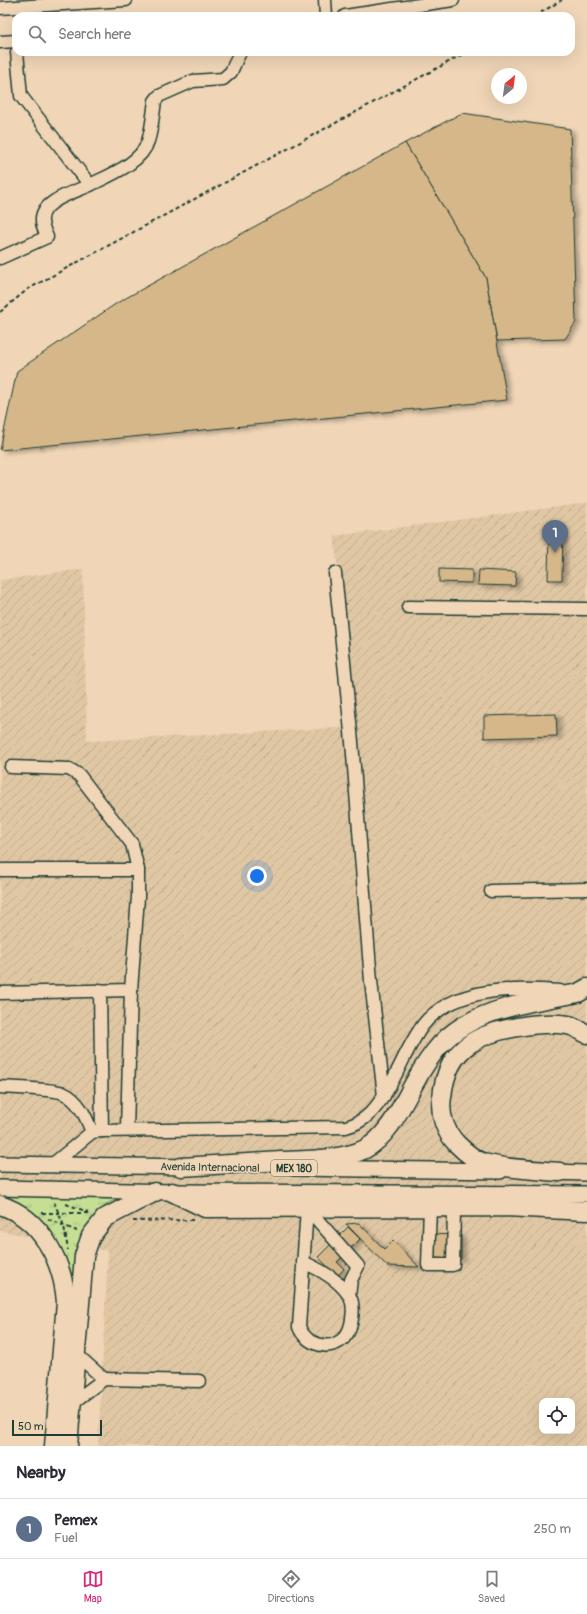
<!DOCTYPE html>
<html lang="en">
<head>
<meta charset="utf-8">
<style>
	body { margin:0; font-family:Pangolin,sans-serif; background:#f7f7f7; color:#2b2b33 }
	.controls { position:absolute; right:12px; bottom:12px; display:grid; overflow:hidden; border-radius:8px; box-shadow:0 4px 16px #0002 }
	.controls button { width:36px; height:36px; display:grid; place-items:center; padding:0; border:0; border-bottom:1px solid #e1e1e2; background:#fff; color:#2b2b33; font:20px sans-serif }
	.compass { position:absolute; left:491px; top:68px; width:36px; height:36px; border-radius:50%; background:#fff; box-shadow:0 4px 16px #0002; rotate:29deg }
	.scale { position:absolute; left:12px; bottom:10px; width:90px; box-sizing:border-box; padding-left:4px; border:2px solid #1f3d34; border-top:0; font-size:11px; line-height:14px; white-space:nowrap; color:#1f3d34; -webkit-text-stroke:3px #f0d6b7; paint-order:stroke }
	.you { position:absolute; left:257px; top:876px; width:14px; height:14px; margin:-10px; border:3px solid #fff; border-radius:50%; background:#1a73e8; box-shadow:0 0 0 6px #1a73e833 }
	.badge { display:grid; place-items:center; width:26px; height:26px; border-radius:50%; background:#db2777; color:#fff; font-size:13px; font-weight:700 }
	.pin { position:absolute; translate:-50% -33px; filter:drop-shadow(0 1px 2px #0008) }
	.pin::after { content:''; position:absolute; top:21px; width:14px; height:12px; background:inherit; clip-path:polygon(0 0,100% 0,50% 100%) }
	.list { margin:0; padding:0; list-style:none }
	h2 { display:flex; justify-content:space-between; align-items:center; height:52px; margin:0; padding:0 16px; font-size:17px }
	h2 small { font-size:13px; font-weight:400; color:#7c7c81 }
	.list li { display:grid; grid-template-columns:26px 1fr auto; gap:12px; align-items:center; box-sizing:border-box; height:60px; padding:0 16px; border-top:1px solid #e1e1e2 }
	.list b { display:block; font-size:15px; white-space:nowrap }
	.list p { margin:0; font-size:13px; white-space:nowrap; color:#7c7c81 }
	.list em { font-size:13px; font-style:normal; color:#7c7c81 }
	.icon { flex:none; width:22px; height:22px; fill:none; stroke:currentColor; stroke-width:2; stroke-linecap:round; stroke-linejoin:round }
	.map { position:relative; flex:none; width:587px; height:1446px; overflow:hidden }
	.search { position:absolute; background:#fff; box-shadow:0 4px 16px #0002; left:12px; right:12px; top:12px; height:44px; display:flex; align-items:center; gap:10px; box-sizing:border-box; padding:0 14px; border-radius:12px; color:#7c7c81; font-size:15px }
	.sheet { height:112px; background:#fff }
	nav { display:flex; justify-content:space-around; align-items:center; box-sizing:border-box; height:56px; border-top:1px solid #e1e1e2; background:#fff; font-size:11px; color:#7c7c81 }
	nav a { display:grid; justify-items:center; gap:2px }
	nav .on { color:#db2777 }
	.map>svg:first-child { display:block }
	.industrial { fill:url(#industrial-furrows); fill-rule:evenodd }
	.grass { fill:url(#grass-tufts); stroke:#728e64 }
	.building { fill:#d5b789; stroke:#1f3d34; filter:url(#shadow) }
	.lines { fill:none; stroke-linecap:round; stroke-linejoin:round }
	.minor-casing { stroke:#1f3d34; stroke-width:15 }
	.major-casing { stroke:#1f3d34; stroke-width:18 }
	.highway-casing { stroke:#1f3d34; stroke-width:21 }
	.path { stroke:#1f3d34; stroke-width:2; stroke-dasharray:4 3; stroke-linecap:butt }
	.minor { stroke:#f0d6b7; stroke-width:12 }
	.major { stroke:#f0d6b7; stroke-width:15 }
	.highway { stroke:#f0d6b7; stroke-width:18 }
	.labels { text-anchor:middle; stroke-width:3; stroke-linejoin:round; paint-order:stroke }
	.shield { fill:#f0d6b7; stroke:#5e6b5b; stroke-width:1 }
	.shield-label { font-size:10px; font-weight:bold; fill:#1f3d34 }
	.street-label { font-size:11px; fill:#1f3d34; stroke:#f0d6b7 }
</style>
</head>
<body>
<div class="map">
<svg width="587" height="1446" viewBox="0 0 587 1446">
	<defs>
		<pattern id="industrial-furrows" width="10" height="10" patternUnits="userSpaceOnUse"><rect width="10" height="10" fill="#e0c7a4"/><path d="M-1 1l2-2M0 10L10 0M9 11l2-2" fill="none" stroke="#c0ac8e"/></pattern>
		<pattern id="grass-tufts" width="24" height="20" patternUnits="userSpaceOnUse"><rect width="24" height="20" fill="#c5de94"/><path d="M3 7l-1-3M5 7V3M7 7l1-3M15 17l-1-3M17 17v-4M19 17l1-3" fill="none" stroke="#a9bf80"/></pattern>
		<filter id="shadow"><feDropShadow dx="4.5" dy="2.5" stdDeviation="2" flood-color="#0004"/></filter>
	</defs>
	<rect width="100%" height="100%" fill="#f0d6b7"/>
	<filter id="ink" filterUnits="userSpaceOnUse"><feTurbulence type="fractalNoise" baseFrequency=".025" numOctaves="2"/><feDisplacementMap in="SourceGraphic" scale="8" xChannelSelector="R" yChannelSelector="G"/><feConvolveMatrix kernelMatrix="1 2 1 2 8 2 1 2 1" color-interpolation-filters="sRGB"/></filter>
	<g filter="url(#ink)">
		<path class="industrial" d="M 587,503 L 587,1446 L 98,1446 L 108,1251 L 0,1231 L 0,580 L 83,569 L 87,741 L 356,727 L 334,536 ZM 542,1401 L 572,1401 L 572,1431 L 542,1431 Z"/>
		<path class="grass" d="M 5,1196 L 119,1198 L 107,1204 L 100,1211 L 87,1225 L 83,1233 L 74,1291 C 67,1266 61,1238 40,1222 C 29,1214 12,1207 5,1196 Z"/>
		<g class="building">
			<path d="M 462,113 L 570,129 L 576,322 L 565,339 L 497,341 L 486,278 L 405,143 Z"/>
			<path d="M 405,143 L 486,278 L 507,400 L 0,450 L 17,371 L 117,303 Z"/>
			<path d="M 549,526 L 563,526 L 562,580 L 548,580 Z"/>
			<path d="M 439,569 L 472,570 L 472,583 L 439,582 Z"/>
			<path d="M 479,570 L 516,572 L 515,586 L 478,585 Z"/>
			<path d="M 556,714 L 557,736 L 484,738 L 484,716 Z"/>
			<path d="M 359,1223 L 384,1249 L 393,1240 L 419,1267 L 387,1266 L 346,1224 Z"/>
			<path d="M 348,1227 L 360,1239 L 337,1262 L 344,1269 L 337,1276 L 318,1257 Z"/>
			<path d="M 424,1234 L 461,1235 L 461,1259 L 423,1258 Z"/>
		</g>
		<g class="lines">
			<defs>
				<g id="minor">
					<path d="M 325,0 L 326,16"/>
					<path d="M 0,8 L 126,0"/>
					<path d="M 345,16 L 453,0"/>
					<path d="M 0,42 L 16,41"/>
					<path d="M 90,185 C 108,176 142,163 148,141 C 152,129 153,114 155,101 L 159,96 L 193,81 L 223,79 L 231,72 L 240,52"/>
					<path d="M 0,258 L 47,237 C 45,232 42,226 42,221 C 40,201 75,192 90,185 L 21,96 L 17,52"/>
					<path d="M 335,573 L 352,742 L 371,981 L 384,1096"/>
					<path d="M 408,607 L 587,609"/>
					<path d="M 11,767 L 69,769 L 79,775 L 132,844 L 138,870 L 138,897 L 131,990 L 127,1130"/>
					<path d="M 0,870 L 138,870"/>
					<path d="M 491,891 L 587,889"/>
					<path d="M 100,990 L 102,1131"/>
					<path d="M 0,993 L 131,990"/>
					<path d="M 0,1087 C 12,1088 55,1089 63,1093 C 79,1100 86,1117 92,1132"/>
					<path d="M 53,1164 L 92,1132 L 102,1131 L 346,1127 C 365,1122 376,1109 386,1092 C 399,1071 408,1045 423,1025 C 454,986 516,988 560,991"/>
					<path d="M 430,1207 L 428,1265 L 453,1265 L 454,1207"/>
					<path d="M 307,1208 L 358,1266 L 351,1280 L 349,1295"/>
					<path d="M 303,1262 C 319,1269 338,1279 348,1294 C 356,1303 353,1329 344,1338 C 330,1352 306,1345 299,1327 L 307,1208"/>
					<path d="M 76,1354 L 104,1379"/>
					<path d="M 72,1403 L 104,1379 L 199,1381"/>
				</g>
				<g id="major">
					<path d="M 0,1164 L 192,1167"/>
					<path d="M 294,1168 L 500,1171"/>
					<path d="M 548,1172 L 587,1173"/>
					<path d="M 0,1188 L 172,1192 L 587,1194"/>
				</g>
				<g id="highway">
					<path d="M 181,1167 C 214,1165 248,1163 281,1161 C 304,1160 344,1160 365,1149 C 389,1136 402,1105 415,1082 C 422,1069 431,1055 441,1044 C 474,1008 532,1002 578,993 L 587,988"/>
					<path d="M 560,1172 C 537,1170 505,1169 484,1163 C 475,1160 464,1151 457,1144 C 445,1132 439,1114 442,1097 C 444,1076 452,1055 471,1043 C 493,1028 542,1021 568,1025 C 574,1026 581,1031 587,1034"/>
					<path d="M 172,1192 L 205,1208 L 506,1207 L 587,1211"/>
					<path d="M 0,1205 C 41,1218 63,1261 66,1302 L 54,1446"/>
					<path d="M 68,1446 L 84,1256 L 91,1236 L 105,1218 L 155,1192"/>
				</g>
			</defs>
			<use href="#minor" class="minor-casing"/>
			<use href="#major" class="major-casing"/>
			<use href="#highway" class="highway-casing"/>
			<g class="path">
				<path d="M 535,16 L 562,0"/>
				<path d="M 0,312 L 28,289 L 467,52"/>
				<path d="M 54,1202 L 64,1226 L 68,1250"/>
				<path d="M 66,1204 L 88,1212"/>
				<path d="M 42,1213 L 90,1213"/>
				<path d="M 48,1219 L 77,1231"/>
				<path d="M 133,1221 L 195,1220"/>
			</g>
			<use href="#minor" class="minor"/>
			<use href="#major" class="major"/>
			<use href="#highway" class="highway"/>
		</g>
	</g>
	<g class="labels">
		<rect class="shield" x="271" y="1160" width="46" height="16" rx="3"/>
		<g class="shield-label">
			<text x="294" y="1172">MEX 180</text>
		</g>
		<g class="street-label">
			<text transform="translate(210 1167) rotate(1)" y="4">Avenida Internacional</text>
		</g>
	</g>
</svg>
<div class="controls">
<button><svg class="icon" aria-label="locate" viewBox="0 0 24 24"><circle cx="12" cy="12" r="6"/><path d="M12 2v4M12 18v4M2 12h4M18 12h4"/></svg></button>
</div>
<svg class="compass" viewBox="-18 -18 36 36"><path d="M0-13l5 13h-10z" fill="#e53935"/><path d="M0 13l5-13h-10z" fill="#7c7c81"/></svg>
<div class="scale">50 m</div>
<div class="you"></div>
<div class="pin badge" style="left:555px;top:553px;background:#5c6f8a">1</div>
<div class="search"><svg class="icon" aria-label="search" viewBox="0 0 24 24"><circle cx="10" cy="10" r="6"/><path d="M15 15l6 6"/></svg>Search here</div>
</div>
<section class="sheet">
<h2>Nearby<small></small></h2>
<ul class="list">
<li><span class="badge" style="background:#5c6f8a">1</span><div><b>Pemex</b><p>Fuel</p></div><em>250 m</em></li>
</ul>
</section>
<nav>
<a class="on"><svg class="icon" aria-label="map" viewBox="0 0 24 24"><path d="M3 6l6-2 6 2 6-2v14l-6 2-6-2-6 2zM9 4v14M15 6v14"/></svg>Map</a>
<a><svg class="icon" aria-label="directions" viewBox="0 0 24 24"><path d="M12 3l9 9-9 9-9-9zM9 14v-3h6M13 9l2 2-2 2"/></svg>Directions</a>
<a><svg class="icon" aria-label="saved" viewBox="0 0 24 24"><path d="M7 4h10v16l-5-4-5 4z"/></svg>Saved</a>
</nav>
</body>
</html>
